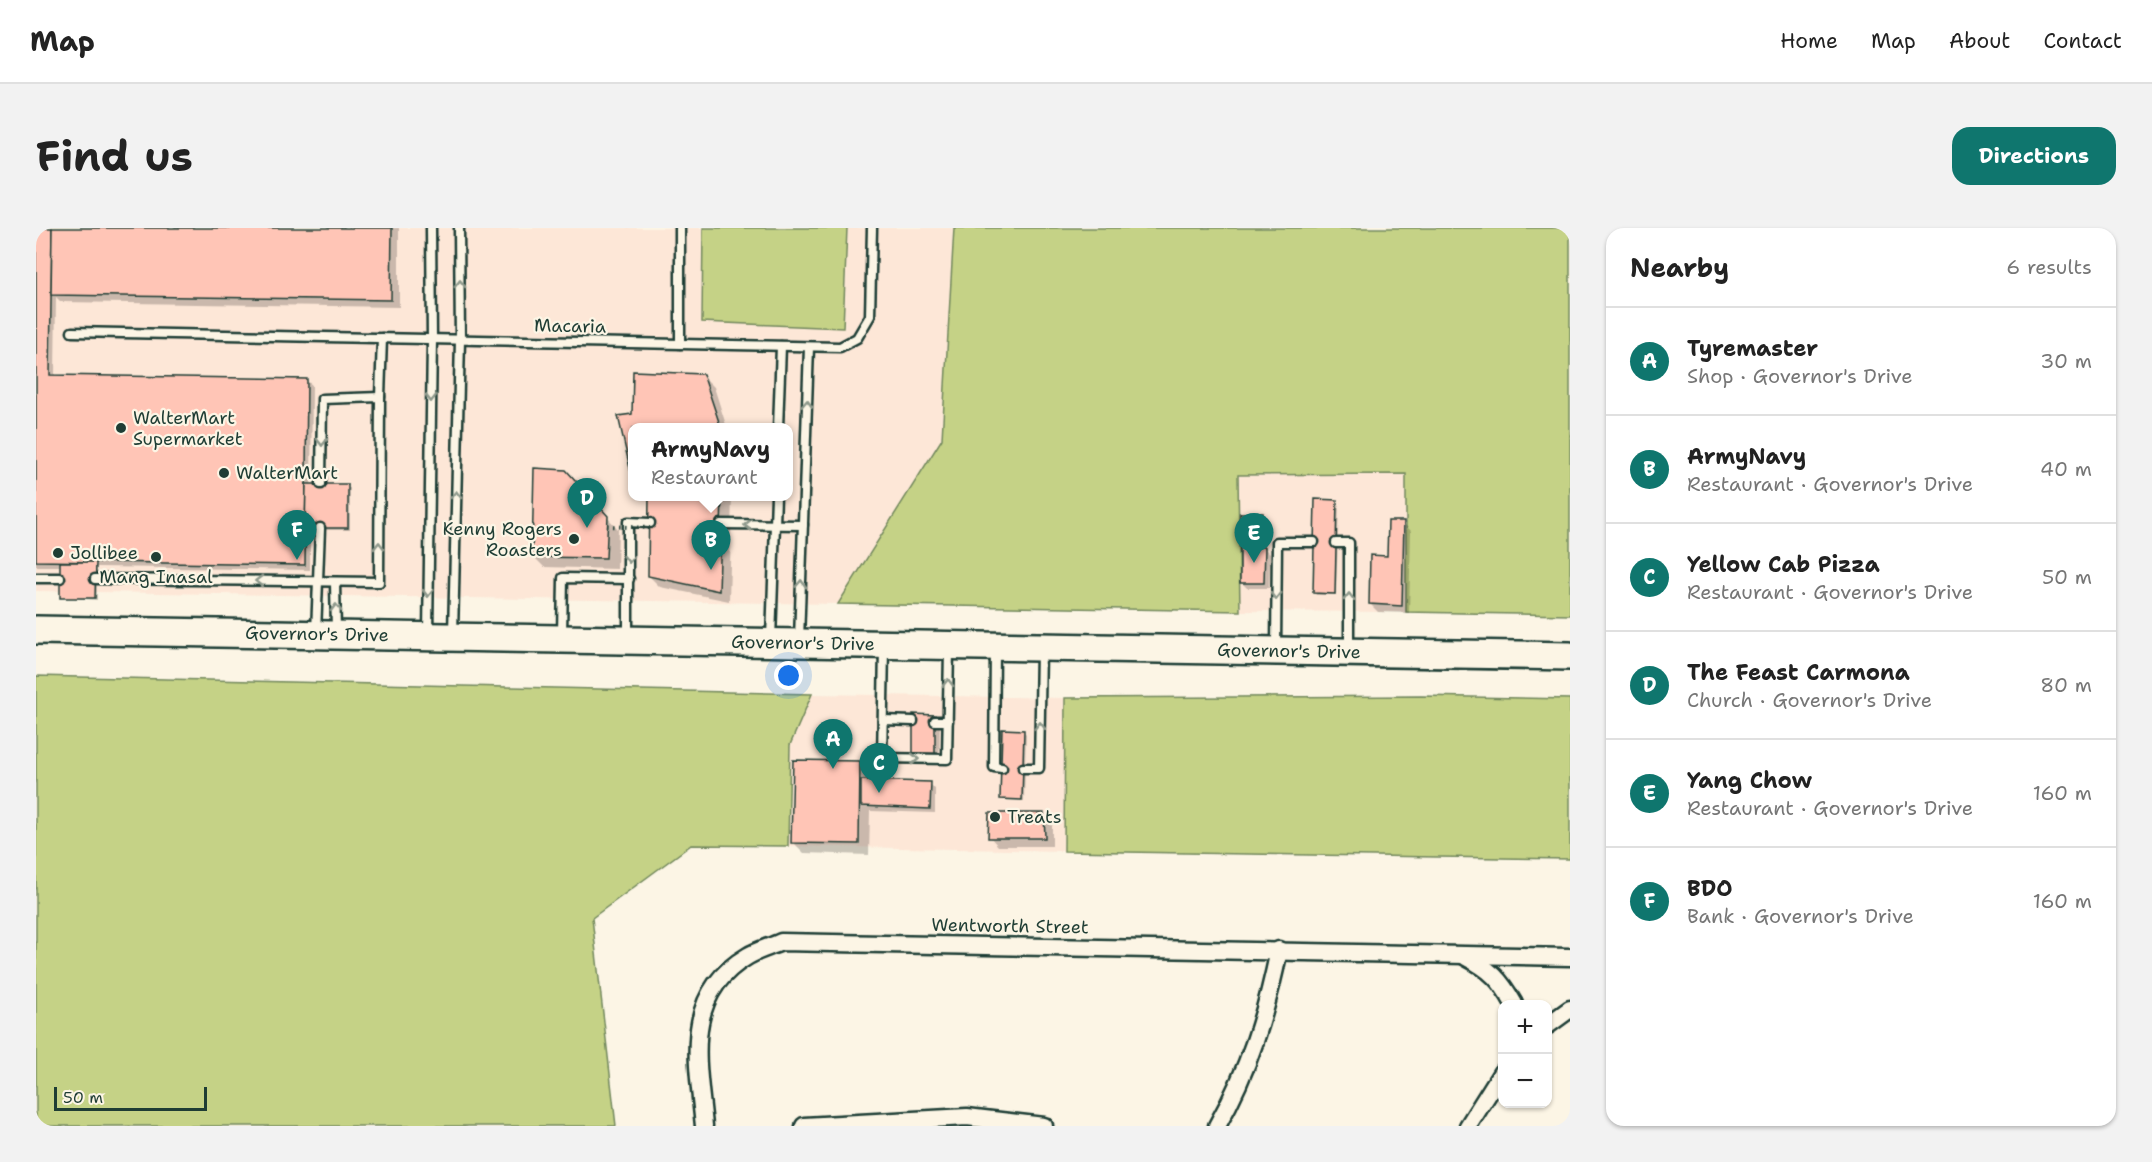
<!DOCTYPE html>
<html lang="en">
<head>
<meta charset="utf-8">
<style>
	body { margin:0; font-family:"Shantell Sans",sans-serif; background:#f2f2f2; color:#222 }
	.controls { position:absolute; right:18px; bottom:18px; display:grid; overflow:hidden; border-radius:12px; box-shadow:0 2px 4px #0004 }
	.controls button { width:54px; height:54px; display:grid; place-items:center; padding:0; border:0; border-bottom:2px solid #e0e0e0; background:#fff; color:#222; font:30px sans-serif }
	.scale { position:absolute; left:18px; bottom:15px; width:153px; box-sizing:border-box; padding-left:6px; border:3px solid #1f3d34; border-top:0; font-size:16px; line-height:21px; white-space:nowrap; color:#1f3d34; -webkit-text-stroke:4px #fcf5e5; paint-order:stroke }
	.you { position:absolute; left:753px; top:448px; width:21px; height:21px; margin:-15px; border:4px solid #fff; border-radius:50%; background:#1a73e8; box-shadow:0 0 0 9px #1a73e833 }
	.badge { display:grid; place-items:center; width:39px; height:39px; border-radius:50%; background:#0f766e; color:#fff; font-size:20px; font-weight:700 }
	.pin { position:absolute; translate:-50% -50px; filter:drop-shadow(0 2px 3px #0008) }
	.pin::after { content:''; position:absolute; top:32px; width:21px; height:18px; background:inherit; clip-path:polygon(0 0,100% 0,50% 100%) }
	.popup { position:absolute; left:592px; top:195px; width:165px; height:78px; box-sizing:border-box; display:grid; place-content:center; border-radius:12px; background:#fff; filter:drop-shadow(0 2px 4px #0005); font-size:20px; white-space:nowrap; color:#767676 }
	.popup b { font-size:22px; color:#222 }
	.popup::after { content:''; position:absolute; left:50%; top:100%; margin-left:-12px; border:12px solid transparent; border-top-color:#fff }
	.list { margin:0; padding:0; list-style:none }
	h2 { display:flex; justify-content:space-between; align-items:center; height:78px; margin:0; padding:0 24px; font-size:26px }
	h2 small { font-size:20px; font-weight:400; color:#767676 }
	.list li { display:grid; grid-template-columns:39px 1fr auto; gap:18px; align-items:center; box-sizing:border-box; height:108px; padding:0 24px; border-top:2px solid #e0e0e0 }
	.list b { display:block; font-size:22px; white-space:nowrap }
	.list p { margin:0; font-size:20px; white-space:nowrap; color:#767676 }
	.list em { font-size:20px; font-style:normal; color:#767676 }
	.map { position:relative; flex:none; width:1534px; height:898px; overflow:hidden; border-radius:18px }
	header { display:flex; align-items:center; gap:36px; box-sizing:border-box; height:84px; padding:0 30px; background:#fff; border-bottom:2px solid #e0e0e0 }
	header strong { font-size:28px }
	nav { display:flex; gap:33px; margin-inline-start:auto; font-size:21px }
	.intro { display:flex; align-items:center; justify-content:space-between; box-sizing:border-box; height:144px; padding:0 36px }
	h1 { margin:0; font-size:42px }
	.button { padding:15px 27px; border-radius:18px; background:#0f766e; color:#fff; font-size:21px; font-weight:700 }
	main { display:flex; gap:36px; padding:0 36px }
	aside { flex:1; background:#fff; border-radius:18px; box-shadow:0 2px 4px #0004 }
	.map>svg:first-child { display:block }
	.built { fill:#fde7d7; fill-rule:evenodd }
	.green { fill:#c5d286; stroke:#72885d; stroke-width:1.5 }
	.shadow { fill:#0003 }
	.building { fill:#ffc5b6; stroke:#1f3d34; stroke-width:1.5 }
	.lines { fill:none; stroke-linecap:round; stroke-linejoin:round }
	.service-casing { stroke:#1f3d34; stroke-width:13 }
	.minor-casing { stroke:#1f3d34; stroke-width:21 }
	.trunk-casing { stroke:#1f3d34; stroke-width:32 }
	.service { stroke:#fcf5e5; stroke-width:8 }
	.minor { stroke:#fcf5e5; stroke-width:16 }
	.trunk { stroke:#fcf5e5; stroke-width:27 }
	.path-bridge { stroke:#1f3d34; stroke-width:4; stroke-dasharray:1.5 4.5; stroke-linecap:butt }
	.oneway { stroke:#8e998c }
	.poi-dot { fill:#1f3d34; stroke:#fcf5e5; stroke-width:2 }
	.labels { text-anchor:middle; stroke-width:4.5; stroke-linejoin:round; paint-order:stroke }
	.street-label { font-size:18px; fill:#1f3d34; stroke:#fcf5e5 }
	.poi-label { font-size:18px; fill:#1f3d34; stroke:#fcf5e5; text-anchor:start }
</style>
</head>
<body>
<header>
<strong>Map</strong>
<nav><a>Home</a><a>Map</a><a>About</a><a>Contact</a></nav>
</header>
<div class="intro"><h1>Find us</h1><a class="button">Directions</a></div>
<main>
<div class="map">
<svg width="1534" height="898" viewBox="0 0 1534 898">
	<rect width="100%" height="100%" fill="#fcf5e5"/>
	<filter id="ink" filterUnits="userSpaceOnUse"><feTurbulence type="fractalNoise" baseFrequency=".0167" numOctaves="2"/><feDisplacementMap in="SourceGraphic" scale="12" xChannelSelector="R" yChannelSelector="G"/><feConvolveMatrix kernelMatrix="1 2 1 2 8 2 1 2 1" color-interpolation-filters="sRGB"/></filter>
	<g filter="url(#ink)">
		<g class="built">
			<path d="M 0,0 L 918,0 L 906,212 L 802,376 L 0,363 ZM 597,200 L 753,200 L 753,268 L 597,268 Z"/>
			<path d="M 1371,246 L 1370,384 L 1204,383 L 1202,247 Z"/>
			<path d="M 776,466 L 1029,470 L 1028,623 L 752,618 L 754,517 Z"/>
		</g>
		<g class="green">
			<path d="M 667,0 L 811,0 L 807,100 L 666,94 Z"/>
			<path d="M 918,0 L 1534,0 L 1534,387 L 1370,384 L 1370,246 L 1202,247 L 1204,383 L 802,376 L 906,211 Z"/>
			<path d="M 0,448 L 776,466 L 754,517 L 752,618 L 655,617 L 556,690 L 580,898 L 0,898 Z"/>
			<path d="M 1385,468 L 1534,471 L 1534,631 L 1028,623 L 1029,470 Z"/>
		</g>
		<g class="shadow">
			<path d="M 0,0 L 363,0 L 363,79 L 25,74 L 20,69 L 19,148 L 270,152 L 276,157 L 275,257 L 314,260 L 314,302 L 274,302 L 274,342 L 61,339 L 61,372 L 25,369 L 26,338 L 0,338 Z"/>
			<path d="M 667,148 L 678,159 L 691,200 L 597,200 L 597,248 L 584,189 L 597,187 Z"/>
			<path d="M 540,255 L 582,301 L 581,341 L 508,339 L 497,328 Z"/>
			<path d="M 615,268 L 696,268 L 693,373 L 624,359 L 613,348 Z"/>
			<path d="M 1300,274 L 1303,276 L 1300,367 L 1280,367 L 1278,364 Z"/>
			<path d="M 1227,287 L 1229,304 L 1206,301 Z"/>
			<path d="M 1367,295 L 1375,303 L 1373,385 L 1342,384 L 1334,376 Z"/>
			<path d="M 1228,320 L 1234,326 L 1233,360 L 1211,360 L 1205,354 Z"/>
			<path d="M 899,488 L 904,494 L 903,533 L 883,533 Z"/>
			<path d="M 988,503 L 990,506 L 988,573 L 968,572 L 966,570 Z"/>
			<path d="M 824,535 L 835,546 L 835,554 L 894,556 L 899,561 L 899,585 L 834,583 L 833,627 L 768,625 L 757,614 Z"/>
			<path d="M 1008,586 L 1016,595 L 1016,618 L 962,618 L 954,609 Z"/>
		</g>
		<g class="building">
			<path d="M 0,0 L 16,0 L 14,147 L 271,151 L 269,337 L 0,333 Z"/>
			<path d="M 16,0 L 356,0 L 355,72 L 15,67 Z"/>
			<path d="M 597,143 L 667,146 L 685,200 L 597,200 L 596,249 L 582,188 L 596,186 Z"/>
			<path d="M 498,240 L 530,242 L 572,288 L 570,330 L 496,329 Z"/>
			<path d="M 270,256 L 312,256 L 312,300 L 269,300 Z"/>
			<path d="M 613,268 L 686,268 L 683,363 L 612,348 Z"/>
			<path d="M 1279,271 L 1301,272 L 1299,366 L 1277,365 Z"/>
			<path d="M 1204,285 L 1227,285 L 1227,303 L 1204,302 Z"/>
			<path d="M 1352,293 L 1368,293 L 1366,378 L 1333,376 L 1334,327 L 1351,328 Z"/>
			<path d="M 1204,318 L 1229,319 L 1228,355 L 1204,355 Z"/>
			<path d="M 24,334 L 60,334 L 59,370 L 24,370 Z"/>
			<path d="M 877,486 L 899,487 L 899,528 L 877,528 Z"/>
			<path d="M 966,501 L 988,502 L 986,572 L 964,571 Z"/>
			<path d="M 757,532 L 824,533 L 823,616 L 755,615 Z"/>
			<path d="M 825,552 L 895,554 L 894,581 L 825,578 Z"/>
			<path d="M 953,585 L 1008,585 L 1009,610 L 952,610 Z"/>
		</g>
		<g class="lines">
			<defs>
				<g id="service">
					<path d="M 644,0 L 644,116"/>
					<path d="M 36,104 L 804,119 L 821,110 L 834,88 L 836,0"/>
					<path d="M 344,169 L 346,110"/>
					<path d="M 742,200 L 745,118"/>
					<path d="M 685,296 L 767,297"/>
					<path d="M 1300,315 L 1313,315 L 1313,421"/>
					<path d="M 0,350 L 24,350"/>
					<path d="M 59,351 L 343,354 L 344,169 L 286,171 L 285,256"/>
					<path d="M 299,354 L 300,404"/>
					<path d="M 280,405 L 284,300"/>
					<path d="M 392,405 L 396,111 L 395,0"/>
					<path d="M 417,406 L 424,112 L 423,0"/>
					<path d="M 526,407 L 527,350 L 593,351"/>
					<path d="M 592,407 L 592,294 L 614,295"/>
					<path d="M 735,411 L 740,268"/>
					<path d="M 763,412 L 773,119"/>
					<path d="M 1240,419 L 1241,314 L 1278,314"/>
					<path d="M 848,420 L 846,530 L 911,531 L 913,422"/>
					<path d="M 959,422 L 958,539 L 966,540"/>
					<path d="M 847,492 L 877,493"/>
					<path d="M 899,493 L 912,493"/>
					<path d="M 987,540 L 1003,540 L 1005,422"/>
				</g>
				<g id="minor">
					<path d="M 1430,729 C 1455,742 1464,751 1478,776"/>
					<path d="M 1512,797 L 1534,781"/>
					<path d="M 668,898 C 662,835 645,767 712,728 C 722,722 734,719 745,714 L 1534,729"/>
					<path d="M 768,898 L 931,889 L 1008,898"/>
					<path d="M 1181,898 C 1213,841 1230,786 1243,722"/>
					<path d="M 1432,898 L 1466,844"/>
				</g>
				<path id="trunk" d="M 0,402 L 1534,428"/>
			</defs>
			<use href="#service" class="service-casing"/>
			<use href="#minor" class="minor-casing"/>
			<use href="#trunk" class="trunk-casing"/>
			<use href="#service" class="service"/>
			<use href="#minor" class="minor"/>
			<use href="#trunk" class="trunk"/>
			<path class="path-bridge" d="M 571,298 L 614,300"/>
		</g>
		<defs><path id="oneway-chevron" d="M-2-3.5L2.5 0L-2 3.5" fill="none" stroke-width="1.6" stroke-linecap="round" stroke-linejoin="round" transform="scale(1.5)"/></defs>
		<g class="oneway">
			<use href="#oneway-chevron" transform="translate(424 56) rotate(-90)"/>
			<use href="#oneway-chevron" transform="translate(395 170) rotate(91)"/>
			<use href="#oneway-chevron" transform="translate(771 176) rotate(-88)"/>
			<use href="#oneway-chevron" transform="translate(286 214) rotate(91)"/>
			<use href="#oneway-chevron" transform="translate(420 267) rotate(-89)"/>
			<use href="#oneway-chevron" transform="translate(712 297) rotate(-180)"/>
			<use href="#oneway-chevron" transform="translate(343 318) rotate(-90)"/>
			<use href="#oneway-chevron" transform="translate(593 331) rotate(90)"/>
			<use href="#oneway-chevron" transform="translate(223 353) rotate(-179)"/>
			<use href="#oneway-chevron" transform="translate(765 356) rotate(-88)"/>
			<use href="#oneway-chevron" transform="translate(392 365) rotate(91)"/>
			<use href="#oneway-chevron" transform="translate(1240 368) rotate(90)"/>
			<use href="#oneway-chevron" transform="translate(1313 369) rotate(-90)"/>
			<use href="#oneway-chevron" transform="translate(300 380) rotate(-91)"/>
			<use href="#oneway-chevron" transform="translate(912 455) rotate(-89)"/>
			<use href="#oneway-chevron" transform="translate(1004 498) rotate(-89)"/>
			<use href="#oneway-chevron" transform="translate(879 531) rotate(1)"/>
		</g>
	</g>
	<g class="poi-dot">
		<circle cx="85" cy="200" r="6"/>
		<circle cx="188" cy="245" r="6"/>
		<circle cx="538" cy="311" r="6"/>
		<circle cx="22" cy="325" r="6"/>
		<circle cx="120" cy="329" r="6"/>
		<circle cx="959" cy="589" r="6"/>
	</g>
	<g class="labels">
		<g class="street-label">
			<text transform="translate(534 98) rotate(1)" y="6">Macaria</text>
			<text transform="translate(281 406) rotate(1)" y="6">Governor's Drive</text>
			<text transform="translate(767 415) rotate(1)" y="6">Governor's Drive</text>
			<text transform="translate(1253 423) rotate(1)" y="6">Governor's Drive</text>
			<text transform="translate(974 698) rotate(1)" y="6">Wentworth Street</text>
		</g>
		<g class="poi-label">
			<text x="97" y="196">WalterMart<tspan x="97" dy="21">Supermarket</tspan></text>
			<text x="200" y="251">WalterMart</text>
			<text x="526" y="307" text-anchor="end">Kenny Rogers<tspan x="526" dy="21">Roasters</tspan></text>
			<text x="34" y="331">Jollibee</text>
			<text x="120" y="355" text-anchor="middle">Mang Inasal</text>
			<text x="971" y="595">Treats</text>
		</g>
	</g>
</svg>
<div class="controls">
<button>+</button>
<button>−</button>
</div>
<div class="scale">50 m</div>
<div class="you"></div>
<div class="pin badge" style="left:797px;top:541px">A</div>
<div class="pin badge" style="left:675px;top:342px">B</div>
<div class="popup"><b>ArmyNavy</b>Restaurant</div>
<div class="pin badge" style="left:843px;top:565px">C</div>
<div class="pin badge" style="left:551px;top:300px">D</div>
<div class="pin badge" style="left:1218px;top:335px">E</div>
<div class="pin badge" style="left:261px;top:332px">F</div>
</div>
<aside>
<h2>Nearby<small>6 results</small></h2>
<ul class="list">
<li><span class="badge">A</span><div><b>Tyremaster</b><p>Shop · Governor's Drive</p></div><em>30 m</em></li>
<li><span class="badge">B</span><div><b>ArmyNavy</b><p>Restaurant · Governor's Drive</p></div><em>40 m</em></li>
<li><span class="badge">C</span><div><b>Yellow Cab Pizza</b><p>Restaurant · Governor's Drive</p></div><em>50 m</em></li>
<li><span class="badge">D</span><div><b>The Feast Carmona</b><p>Church · Governor's Drive</p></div><em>80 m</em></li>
<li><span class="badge">E</span><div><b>Yang Chow</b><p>Restaurant · Governor's Drive</p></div><em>160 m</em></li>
<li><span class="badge">F</span><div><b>BDO</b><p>Bank · Governor's Drive</p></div><em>160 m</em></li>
</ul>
</aside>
</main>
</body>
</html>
